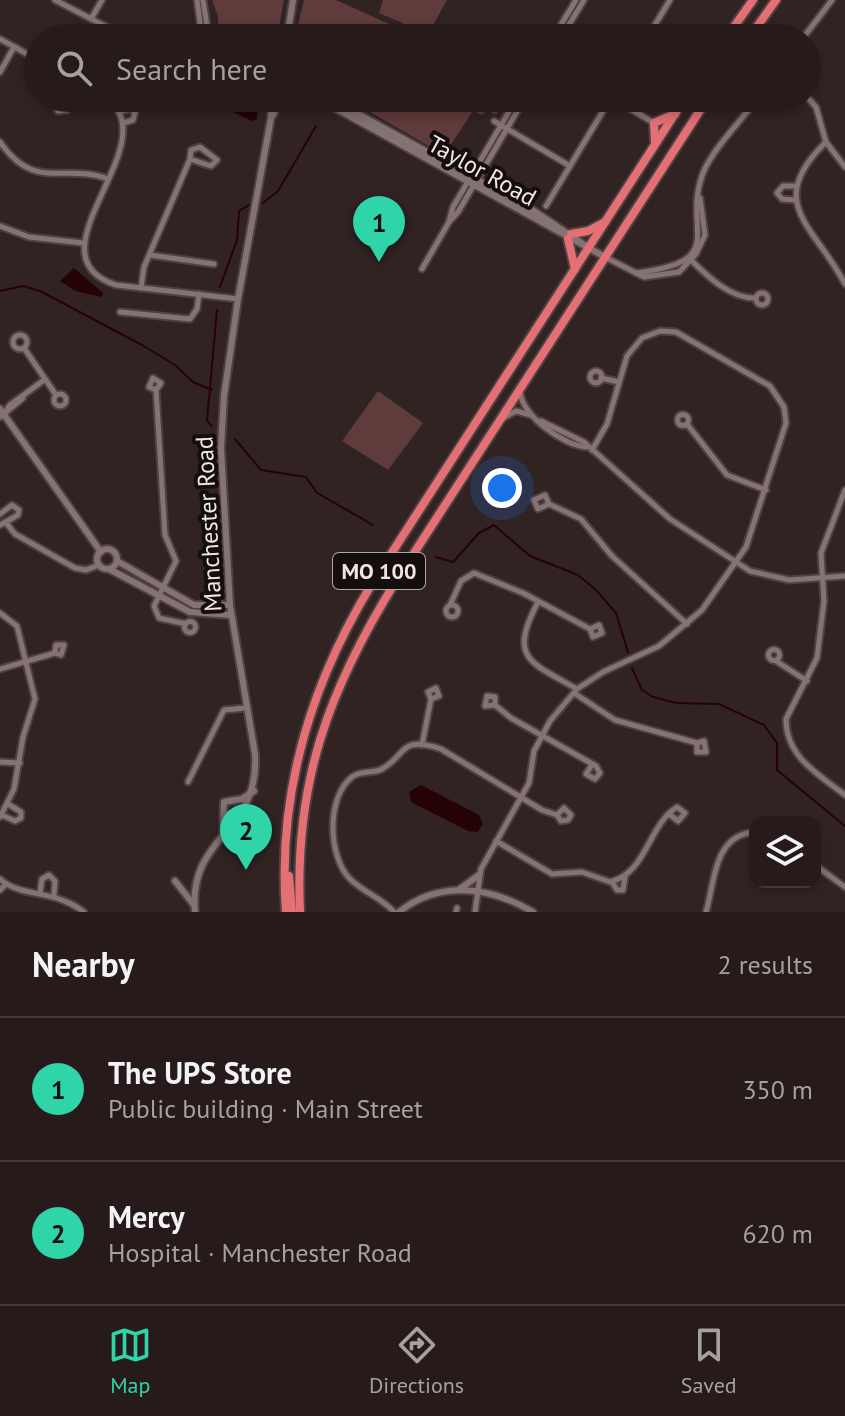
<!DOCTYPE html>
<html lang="en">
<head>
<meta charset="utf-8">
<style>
	body { margin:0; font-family:"PT Sans",sans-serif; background:#2e2323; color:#f1f3f6 }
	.controls { position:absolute; right:24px; bottom:24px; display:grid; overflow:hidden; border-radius:16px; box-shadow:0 4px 12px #0003 }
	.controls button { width:72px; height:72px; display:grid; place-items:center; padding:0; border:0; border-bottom:2px solid #423839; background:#261a1a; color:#f1f3f6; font:40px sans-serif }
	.you { position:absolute; left:502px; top:488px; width:28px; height:28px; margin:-20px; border:6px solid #fff; border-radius:50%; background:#1a73e8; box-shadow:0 0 0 12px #1a73e833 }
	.badge { display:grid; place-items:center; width:52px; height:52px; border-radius:50%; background:#30d4a9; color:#111; font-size:26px; font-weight:700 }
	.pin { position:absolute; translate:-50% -66px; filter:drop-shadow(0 2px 4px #0008) }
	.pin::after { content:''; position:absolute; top:42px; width:28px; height:24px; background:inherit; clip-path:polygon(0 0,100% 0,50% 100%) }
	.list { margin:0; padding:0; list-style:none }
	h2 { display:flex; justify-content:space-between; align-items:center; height:104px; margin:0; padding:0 32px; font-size:34px }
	h2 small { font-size:26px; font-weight:400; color:#a4a1a2 }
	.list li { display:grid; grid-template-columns:52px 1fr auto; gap:24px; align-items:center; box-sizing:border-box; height:144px; padding:0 32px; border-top:2px solid #423839 }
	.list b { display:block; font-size:30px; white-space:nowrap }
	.list p { margin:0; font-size:26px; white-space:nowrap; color:#a4a1a2 }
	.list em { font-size:26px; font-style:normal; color:#a4a1a2 }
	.icon { flex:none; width:44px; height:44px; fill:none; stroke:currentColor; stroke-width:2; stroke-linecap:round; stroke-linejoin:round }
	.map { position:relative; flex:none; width:845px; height:912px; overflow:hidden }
	.search { position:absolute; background:#261a1a; box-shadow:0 4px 12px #0003; left:24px; right:24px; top:24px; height:88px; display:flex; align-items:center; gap:20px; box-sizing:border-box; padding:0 28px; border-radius:44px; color:#a4a1a2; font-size:30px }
	.sheet { height:392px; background:#261a1a }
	nav { display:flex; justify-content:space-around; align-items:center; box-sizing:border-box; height:112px; border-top:2px solid #423839; background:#261a1a; font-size:22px; color:#a4a1a2 }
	nav a { display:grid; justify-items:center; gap:4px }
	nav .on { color:#30d4a9 }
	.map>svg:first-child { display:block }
	.green { fill:#603b3b }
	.water { fill:#250205 }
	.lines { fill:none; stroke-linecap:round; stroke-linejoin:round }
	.stream { stroke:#250205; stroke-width:2 }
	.minor-casing { stroke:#4e4141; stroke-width:9 }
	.tertiary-casing { stroke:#4e4141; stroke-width:10 }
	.trunk-casing { stroke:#4e4141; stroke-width:12 }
	.minor { stroke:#857272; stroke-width:5 }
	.tertiary { stroke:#857272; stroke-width:6 }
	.trunk { stroke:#e46f74; stroke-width:8 }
	.labels { text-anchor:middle; stroke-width:8; stroke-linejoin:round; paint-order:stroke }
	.shield { fill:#150e0e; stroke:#b0a6a6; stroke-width:2 }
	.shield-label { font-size:22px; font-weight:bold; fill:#f2e7e7 }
	.street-label { font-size:24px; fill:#f2e7e7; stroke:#150e0e }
</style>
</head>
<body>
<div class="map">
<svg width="845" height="912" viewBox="0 0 845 912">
	<rect width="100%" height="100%" fill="#322323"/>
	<g class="green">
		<path d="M 212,0 L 284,0 L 277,38 L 222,38 L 218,34 L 218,16 Z"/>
		<path d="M 304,0 L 336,0 L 420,38 L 295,38 Z"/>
		<path d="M 383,0 L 447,0 L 428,34 L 379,13 Z"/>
		<path d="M 346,98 L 506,98 L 496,115 L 487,110 L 482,115 L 473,111 L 444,155 Z"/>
		<path d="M 378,391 L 423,423 L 388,470 L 342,441 Z"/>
	</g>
	<g class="water">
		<path d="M 202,98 L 251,98 L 258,103 L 257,119 L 252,121 Z"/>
		<path d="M 74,268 L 103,293 L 102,297 L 75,291 L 60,281 Z"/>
		<path d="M 421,785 L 479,815 L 483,824 L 478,832 L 468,831 L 411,802 L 409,792 Z"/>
	</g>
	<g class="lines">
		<g class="stream">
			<path d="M 263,203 L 278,191 L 316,126"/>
			<path d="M 220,287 L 237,240 L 239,211 L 249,205"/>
			<path d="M 0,291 L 23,286 L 40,291 L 142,345 L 175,365 L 193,382 L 212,390"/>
			<path d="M 212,426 L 207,421 L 217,310"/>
			<path d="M 235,439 L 261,470 L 306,477 L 317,493 L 373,525"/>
			<path d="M 436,557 L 453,562 L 479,533 L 494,525 L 530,556 L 578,575 L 596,590 L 616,613 L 628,652"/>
			<path d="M 632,668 L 642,690 L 653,697 L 676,703 L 719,704 L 764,725 L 777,743 L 777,770 L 845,826"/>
		</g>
		<defs>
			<g id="minor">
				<path d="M 55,0 L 128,38"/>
				<path d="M 197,0 L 202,38"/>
				<path d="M 203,0 L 209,38"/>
				<path d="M 91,19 L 102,0"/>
				<path d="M 553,38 L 576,0"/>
				<path d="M 561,38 L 584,0"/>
				<path d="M 647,38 L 670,0"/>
				<path d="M 803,38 L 832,0"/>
				<path d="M 0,39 L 38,60"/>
				<path d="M 0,72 L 14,47"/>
				<path d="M 807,97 L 816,107 L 826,142 L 845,167"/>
				<path d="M 107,98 C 169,144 24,255 116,285 L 238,299"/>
				<path d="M 517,98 L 453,207 L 449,222 L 458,212 L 525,98"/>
				<path d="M 601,98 L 608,107 L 619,102"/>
				<path d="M 64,100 L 67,110 L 58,111 L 56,102 L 66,98"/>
				<path d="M 619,102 L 654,123"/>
				<path d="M 119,111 L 131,109 L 135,113 L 133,120 L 123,123"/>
				<path d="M 494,121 L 570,166"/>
				<path d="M 0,142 C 35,193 65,162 108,179"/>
				<path d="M 826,142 C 763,203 815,226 845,284"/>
				<path d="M 795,200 L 782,199 L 777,193 L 783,186 L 795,186"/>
				<path d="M 546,206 L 606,106"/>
				<path d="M 0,226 L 29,237 L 83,243"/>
				<path d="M 150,255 L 214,264"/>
				<path d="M 605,257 L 644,277 L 679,272 L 696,254 L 705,235 L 700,198"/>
				<path d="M 691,260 C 708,277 731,299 756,298"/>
				<path d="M 422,269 L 449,222"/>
				<path d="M 636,273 C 732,261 681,231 703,173 C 714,147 741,121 758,98"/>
				<path d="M 141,288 L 144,267 L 190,159 L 191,150 L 200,147 L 217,160 L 211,166 L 190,159"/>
				<circle cx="762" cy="299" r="6"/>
				<path d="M 120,312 L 190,319 L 197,309 L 199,294"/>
				<circle cx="20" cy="342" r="7"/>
				<path d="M 24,348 L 56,395"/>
				<circle cx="596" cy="377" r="6"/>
				<path d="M 601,378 L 619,382"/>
				<path d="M 156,390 L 149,387 L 153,378 L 161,383 L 156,390 L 165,535 L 176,561 L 154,606 L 159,618 L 186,624"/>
				<path d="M 520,390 C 520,415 564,446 587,447"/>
				<circle cx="60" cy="400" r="6"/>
				<path d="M 4,414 L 10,405 L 44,380"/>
				<circle cx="683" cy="420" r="5.5"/>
				<path d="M 0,417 L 23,398"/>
				<path d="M 503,418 L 516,411 L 531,415"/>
				<path d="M 541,421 L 584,442 L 670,519 L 750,571 L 789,580 L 845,576"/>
				<path d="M 687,424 L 727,475 L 766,490"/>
				<path d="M 845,490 L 821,553 L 824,601 L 817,658 L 786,719 C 786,757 818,774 845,795"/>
				<path d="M 549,504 L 538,509 L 534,500 L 545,495 L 549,504 L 581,519 L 612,556 L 687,624"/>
				<path d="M 0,514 L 12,505 L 19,510 L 18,515 L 0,525"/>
				<path d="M 7,524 L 15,534 L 75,568 L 86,570 L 99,565"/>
				<path d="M 538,602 C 508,659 530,662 577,689"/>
				<circle cx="452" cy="611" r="6"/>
				<path d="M 450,605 L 461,581 L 474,573 L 523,593 L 590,629 L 593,637 L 602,633 L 599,625 L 590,629"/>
				<path d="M 0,613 L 17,626 L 35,699 L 23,737 L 14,789 L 0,817"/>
				<circle cx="190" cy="627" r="5.5"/>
				<circle cx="774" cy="655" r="5.5"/>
				<path d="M 776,661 L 807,681"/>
				<path d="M 0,669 L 55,653 L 61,655 L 64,645 L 56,645 L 55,653"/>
				<path d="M 574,693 L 615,720 L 697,743 L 704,741 L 706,752 L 697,752 L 697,743"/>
				<path d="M 495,705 L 485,706 L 487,696 L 495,697 L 495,705 L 511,718 L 596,766 L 600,773 L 595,779 L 586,774 L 591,766"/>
				<path d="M 422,745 L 431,699 L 428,692 L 436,688 L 439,696 L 431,699"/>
				<path d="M 0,762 L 20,763"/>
				<path d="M 188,782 L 224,710 L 245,708"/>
				<path d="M 2,815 L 15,821 L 21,818 L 21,812 L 8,804"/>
				<path d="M 496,841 L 552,874 L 582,872 L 610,882 C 647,873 648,825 677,807 L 685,813 L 678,821 L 669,814"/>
				<path d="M 815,865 L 845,887"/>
				<path d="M 0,879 C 21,898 55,889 84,912"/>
				<path d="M 612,882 L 617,890 L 623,890 L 625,877"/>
				<path d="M 0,890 L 6,884"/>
				<path d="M 40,892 L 42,879 L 49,875 L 55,881 L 54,895"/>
				<path d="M 394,912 C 382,898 363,892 350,879 C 328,857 326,797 352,777 C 361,770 373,774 382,769 C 407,755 399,735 441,749 L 542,810 L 557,815 L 561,821 L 568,820 L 571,815 L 564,808 L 557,815"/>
				<path d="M 456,912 L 457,908"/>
				<path d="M 475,912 L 481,869 L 529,783 L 534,751 L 550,721 L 577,689 L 603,672 L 659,646 L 702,610 L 746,547 L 786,423 L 784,407 L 770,386 L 676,332 L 660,331 L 642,338 L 627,356 L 607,424 L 592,450"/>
				<path d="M 706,912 C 715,882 713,835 755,832"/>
			</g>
			<g id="tertiary">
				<path d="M 287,38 L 293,0"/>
				<path d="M 317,98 L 605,257"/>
				<path d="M 329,98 L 534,211 L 589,248"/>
				<path d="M 273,115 L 280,98"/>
				<path d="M 0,409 L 101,552"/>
				<circle cx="107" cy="559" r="10"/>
				<path d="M 117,561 L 194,605 L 230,605"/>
				<path d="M 109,569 L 190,612 L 231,615"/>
				<path d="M 223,834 L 224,802 L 242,799 L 254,791"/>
				<path d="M 175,881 L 194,905"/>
				<path d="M 460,889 L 479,875"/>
				<path d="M 195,912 C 188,834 260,834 255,754 L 230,605 L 221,448 L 224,396 L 238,299 L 271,118 L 272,98"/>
				<path d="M 399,912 C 440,879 491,887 533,912"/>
			</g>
			<g id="trunk">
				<path d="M 726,38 L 753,0"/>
				<path d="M 749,38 L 776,0"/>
				<path d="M 655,143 L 654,123 L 675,114"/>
				<path d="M 571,234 L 588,231 L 605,222"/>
				<path d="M 568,239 L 575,269"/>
				<path d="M 289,876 L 292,912"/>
				<path d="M 286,912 C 277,793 311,683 373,582 L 685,98"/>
				<path d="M 300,912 C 294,782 329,689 396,581 L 708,98"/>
			</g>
		</defs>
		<use href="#minor" class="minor-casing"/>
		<use href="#tertiary" class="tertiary-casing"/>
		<use href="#trunk" class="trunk-casing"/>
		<use href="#minor" class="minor"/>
		<use href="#tertiary" class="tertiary"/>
		<use href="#trunk" class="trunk"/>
	</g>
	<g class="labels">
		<rect class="shield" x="333" y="553" width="92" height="36" rx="6"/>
		<g class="shield-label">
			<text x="379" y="579">MO 100</text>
		</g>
		<g class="street-label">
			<text transform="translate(482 171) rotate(29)" y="8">Taylor Road</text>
			<text transform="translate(209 524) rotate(-93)" y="8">Manchester Road</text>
		</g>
	</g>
</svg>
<div class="controls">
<button><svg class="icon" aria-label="layers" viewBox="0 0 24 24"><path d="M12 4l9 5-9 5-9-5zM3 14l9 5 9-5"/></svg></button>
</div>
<div class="you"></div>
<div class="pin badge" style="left:379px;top:262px">1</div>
<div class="pin badge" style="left:246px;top:870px">2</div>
<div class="search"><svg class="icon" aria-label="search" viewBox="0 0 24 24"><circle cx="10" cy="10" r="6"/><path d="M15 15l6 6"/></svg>Search here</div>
</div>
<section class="sheet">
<h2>Nearby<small>2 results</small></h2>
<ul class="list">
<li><span class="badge">1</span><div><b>The UPS Store</b><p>Public building · Main Street</p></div><em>350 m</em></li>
<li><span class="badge">2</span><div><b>Mercy</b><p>Hospital · Manchester Road</p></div><em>620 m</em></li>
</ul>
</section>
<nav>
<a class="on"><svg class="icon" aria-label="map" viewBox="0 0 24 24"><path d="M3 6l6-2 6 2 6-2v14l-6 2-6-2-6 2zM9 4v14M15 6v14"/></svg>Map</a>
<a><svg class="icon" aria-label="directions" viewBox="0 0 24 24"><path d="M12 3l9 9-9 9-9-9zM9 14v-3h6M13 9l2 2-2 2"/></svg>Directions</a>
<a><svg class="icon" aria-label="saved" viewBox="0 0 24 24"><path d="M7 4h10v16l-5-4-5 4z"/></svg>Saved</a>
</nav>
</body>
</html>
